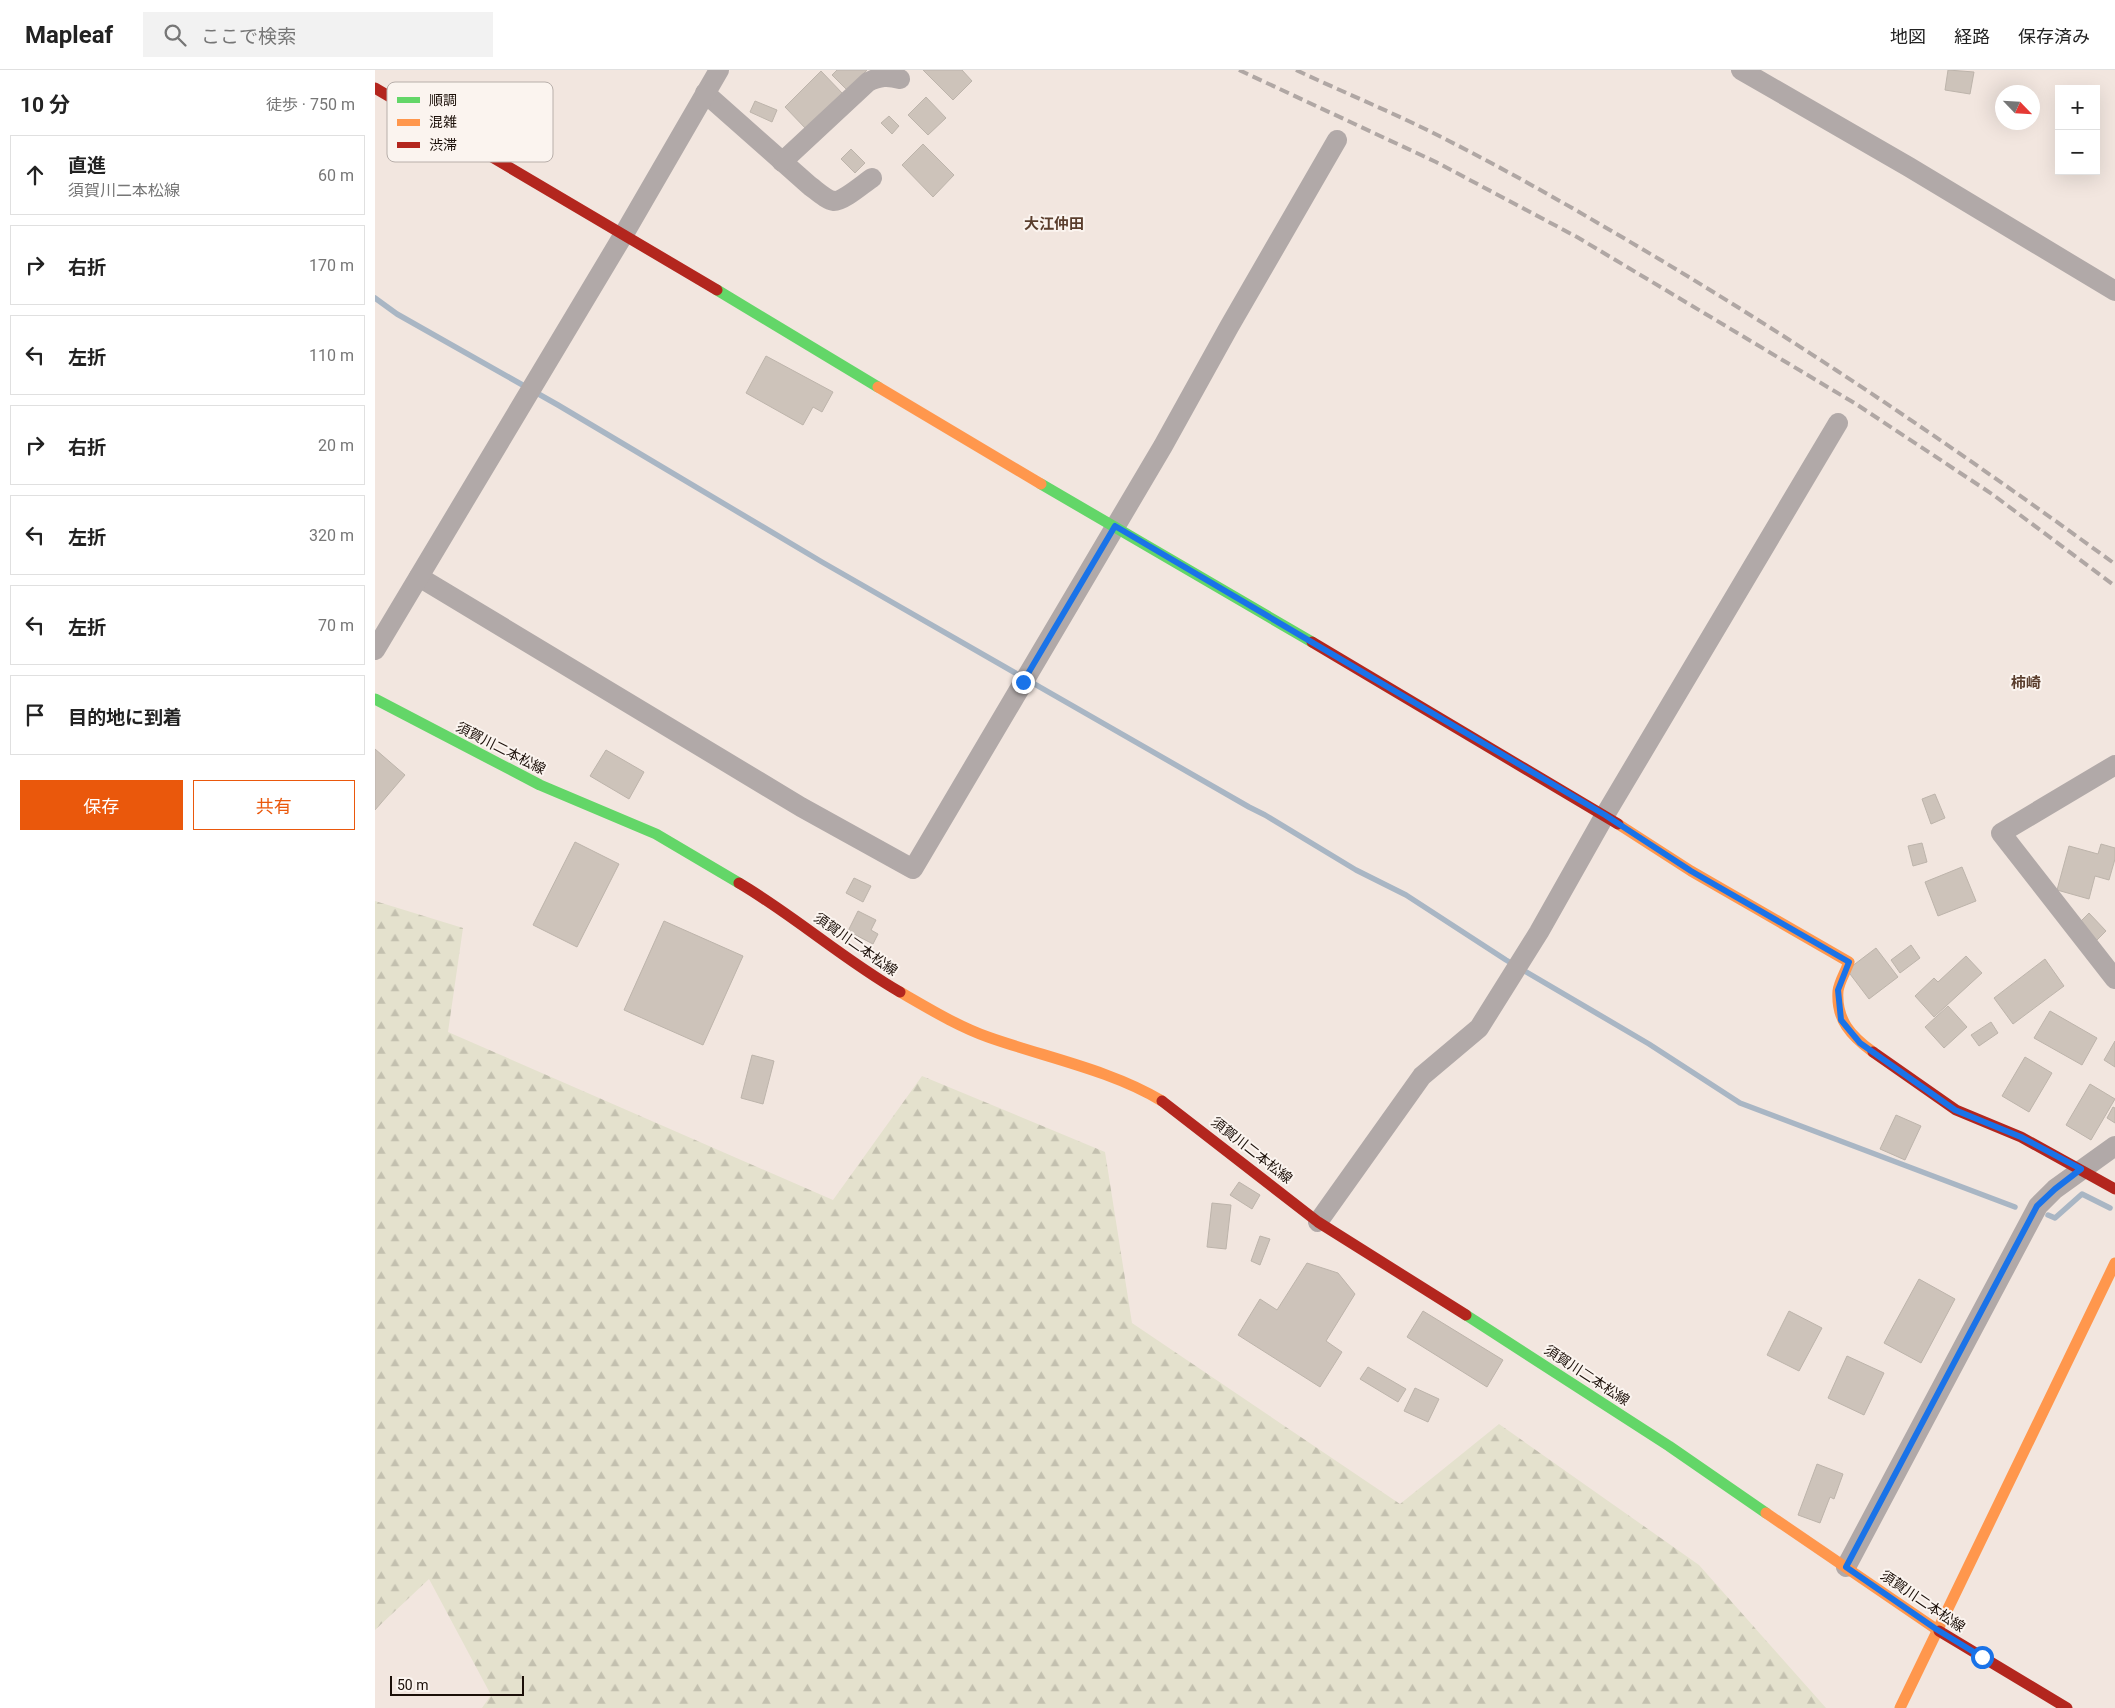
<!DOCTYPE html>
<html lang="ja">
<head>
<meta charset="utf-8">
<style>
	body { margin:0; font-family:Roboto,"Noto Sans JP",sans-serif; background:#f2f2f2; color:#222 }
	.controls { position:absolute; right:15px; top:15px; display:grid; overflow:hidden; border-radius:0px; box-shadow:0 5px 20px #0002 }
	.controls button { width:45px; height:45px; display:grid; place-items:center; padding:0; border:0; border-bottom:1px solid #e0e0e0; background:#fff; color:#222; font:25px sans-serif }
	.compass { position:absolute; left:1620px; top:15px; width:45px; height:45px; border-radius:50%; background:#fff; box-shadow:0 5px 20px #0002; rotate:115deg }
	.scale { position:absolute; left:15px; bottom:12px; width:134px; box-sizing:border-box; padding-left:5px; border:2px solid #1b0f08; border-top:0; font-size:14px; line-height:18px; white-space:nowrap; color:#1b0f08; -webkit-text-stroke:4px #fbf4ef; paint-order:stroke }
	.stop { position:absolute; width:15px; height:15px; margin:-11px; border:4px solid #1a73e8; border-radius:50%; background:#fff }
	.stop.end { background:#1a73e8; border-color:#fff; box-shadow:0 1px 5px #0008 }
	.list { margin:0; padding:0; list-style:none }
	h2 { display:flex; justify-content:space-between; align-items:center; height:65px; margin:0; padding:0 20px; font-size:21px }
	h2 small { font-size:16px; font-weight:400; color:#767676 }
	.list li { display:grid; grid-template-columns:32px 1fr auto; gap:15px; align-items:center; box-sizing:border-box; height:80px; margin:0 10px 10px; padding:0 10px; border:1px solid #e0e0e0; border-radius:0px }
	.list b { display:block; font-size:19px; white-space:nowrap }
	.list p { margin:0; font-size:16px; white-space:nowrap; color:#767676 }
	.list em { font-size:16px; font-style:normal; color:#767676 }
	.actions { display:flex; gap:10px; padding:15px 20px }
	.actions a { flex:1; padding:11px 0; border:1px solid #ea580c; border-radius:0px; text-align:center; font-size:18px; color:#ea580c }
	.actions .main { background:#ea580c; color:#fff }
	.icon { flex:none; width:28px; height:28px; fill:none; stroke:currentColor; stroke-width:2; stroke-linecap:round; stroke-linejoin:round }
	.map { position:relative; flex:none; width:1740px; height:1638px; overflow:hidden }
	header { display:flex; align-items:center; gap:30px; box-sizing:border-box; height:70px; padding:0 25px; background:#fff; border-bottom:1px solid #e0e0e0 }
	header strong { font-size:24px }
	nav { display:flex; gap:28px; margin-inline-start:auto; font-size:18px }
	.search { width:350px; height:45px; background:#f2f2f2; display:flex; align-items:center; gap:12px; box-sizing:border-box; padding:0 18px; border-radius:0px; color:#767676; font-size:19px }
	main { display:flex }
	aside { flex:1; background:#fff }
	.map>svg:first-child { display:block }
	.forest { fill:url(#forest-firs) }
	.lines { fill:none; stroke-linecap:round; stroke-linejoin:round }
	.stream { stroke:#a9b6c4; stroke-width:5.5 }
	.building { fill:#cdc3ba; stroke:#bdb4ab }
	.street { stroke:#b1a9a8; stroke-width:20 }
	.fast { stroke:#63d668; stroke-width:11 }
	.slow { stroke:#ff974d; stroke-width:11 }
	.jam { stroke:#b3261e; stroke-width:11 }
	.rail { stroke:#b0a7a4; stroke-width:4; stroke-dasharray:10 5; stroke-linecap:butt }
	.route { stroke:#1a73e8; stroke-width:6 }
	.labels { text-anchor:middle; stroke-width:4; stroke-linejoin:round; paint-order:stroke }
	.street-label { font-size:14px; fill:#1b0f08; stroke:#fbf4ef }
	.neighbourhood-label { font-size:15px; font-weight:bold; fill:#5a3d2c; stroke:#fbf4ef }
	.key { fill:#fbf4ef; stroke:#b8afaa; stroke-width:1 }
	.key-label { font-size:14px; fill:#1b0f08 }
</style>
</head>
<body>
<header>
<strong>Mapleaf</strong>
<div class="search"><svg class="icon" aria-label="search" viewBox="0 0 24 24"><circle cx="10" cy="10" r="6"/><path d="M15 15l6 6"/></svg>ここで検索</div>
<nav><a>地図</a><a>経路</a><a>保存済み</a></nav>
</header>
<main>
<aside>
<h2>10 分<small>徒歩 · 750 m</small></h2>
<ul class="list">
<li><svg class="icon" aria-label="ahead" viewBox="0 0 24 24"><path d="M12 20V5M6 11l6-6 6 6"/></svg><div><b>直進</b><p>須賀川二本松線</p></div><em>60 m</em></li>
<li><svg class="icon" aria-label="right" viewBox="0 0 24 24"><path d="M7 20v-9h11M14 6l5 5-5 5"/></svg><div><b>右折</b></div><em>170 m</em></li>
<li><svg class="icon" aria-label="left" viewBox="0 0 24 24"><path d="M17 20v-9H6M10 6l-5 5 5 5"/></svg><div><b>左折</b></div><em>110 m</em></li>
<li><svg class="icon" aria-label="right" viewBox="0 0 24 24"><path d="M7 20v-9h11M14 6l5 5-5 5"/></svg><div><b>右折</b></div><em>20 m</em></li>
<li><svg class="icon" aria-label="left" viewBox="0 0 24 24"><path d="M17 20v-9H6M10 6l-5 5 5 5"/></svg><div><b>左折</b></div><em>320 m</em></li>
<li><svg class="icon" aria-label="left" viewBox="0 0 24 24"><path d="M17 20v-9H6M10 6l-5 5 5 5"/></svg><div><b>左折</b></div><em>70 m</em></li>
<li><svg class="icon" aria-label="arrive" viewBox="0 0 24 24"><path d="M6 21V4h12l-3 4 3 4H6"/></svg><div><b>目的地に到着</b></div></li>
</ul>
<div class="actions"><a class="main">保存</a><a>共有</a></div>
</aside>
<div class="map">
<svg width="1740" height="1638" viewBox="0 0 1740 1638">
	<defs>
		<pattern id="forest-firs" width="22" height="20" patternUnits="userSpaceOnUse" patternTransform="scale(1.25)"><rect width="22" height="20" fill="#e4e1cd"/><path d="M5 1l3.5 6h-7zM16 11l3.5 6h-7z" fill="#c3c0af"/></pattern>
	</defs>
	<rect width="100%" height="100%" fill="#f2e6df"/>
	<path class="forest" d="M 0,831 L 88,858 L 73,962 L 458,1130 L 547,1006 L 730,1082 L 757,1253 L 1025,1434 L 1124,1354 L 1324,1495 L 1451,1638 L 107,1638 L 116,1625 L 54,1509 L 0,1560 Z"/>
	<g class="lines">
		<g class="stream">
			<path d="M 0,228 L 22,244 L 183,335 L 447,492 L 874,737 L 890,745 L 981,800 L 1031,825 L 1131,890 L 1274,974 L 1365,1033 L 1640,1137"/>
			<path d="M 1673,1145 L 1680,1148 L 1707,1124 L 1735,1138"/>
		</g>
	</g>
	<g class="building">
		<path d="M 462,0 L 492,0 L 472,20 L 457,5 Z"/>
		<path d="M 548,0 L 587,0 L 597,11 L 578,30 Z"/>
		<path d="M 1573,0 L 1599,2 L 1595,24 L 1570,20 Z"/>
		<path d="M 446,1 L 468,24 L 432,60 L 410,37 Z"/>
		<path d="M 551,27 L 571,48 L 553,65 L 533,45 Z"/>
		<path d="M 380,31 L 402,40 L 397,52 L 375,42 Z"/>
		<path d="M 514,46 L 524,56 L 517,64 L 506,53 Z"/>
		<path d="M 548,74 L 579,105 L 558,127 L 527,95 Z"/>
		<path d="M 476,79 L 490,93 L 480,103 L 466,89 Z"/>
		<path d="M 391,286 L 458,322 L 447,342 L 438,337 L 428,355 L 371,323 Z"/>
		<path d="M 0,679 L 30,705 L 0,740 Z"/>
		<path d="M 231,680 L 269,702 L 254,729 L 215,706 Z"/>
		<path d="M 1560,724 L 1570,748 L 1556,754 L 1547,729 Z"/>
		<path d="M 200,772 L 244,794 L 202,877 L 158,855 Z"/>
		<path d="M 1547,773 L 1552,792 L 1538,796 L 1533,776 Z"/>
		<path d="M 1726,774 L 1740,778 L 1740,789 L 1734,810 L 1720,806 L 1714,829 L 1682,820 L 1694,776 L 1723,784 Z"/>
		<path d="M 1587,797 L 1601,831 L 1563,846 L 1550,812 Z"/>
		<path d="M 479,808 L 496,816 L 488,832 L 471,823 Z"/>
		<path d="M 483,841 L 501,850 L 496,860 L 503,864 L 498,874 L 473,861 Z"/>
		<path d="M 1714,843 L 1731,861 L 1719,873 L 1702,855 Z"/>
		<path d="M 289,851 L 368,886 L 328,975 L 249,940 Z"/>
		<path d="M 1536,875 L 1545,888 L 1525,903 L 1516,890 Z"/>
		<path d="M 1501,878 L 1523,907 L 1494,929 L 1472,900 Z"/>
		<path d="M 1591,886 L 1607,903 L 1559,947 L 1540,926 L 1559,908 L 1563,912 Z"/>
		<path d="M 1670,889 L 1689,916 L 1638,954 L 1619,928 Z"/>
		<path d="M 1573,936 L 1592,957 L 1569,978 L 1550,957 Z"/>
		<path d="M 1675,941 L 1722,968 L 1707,995 L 1659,968 Z"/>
		<path d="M 1616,952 L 1623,963 L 1604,976 L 1596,965 Z"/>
		<path d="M 1740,971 L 1740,997 L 1729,990 Z"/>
		<path d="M 377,985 L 399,991 L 388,1034 L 366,1028 Z"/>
		<path d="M 1650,987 L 1677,1003 L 1654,1042 L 1627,1026 Z"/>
		<path d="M 1715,1014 L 1740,1029 L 1716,1070 L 1691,1055 Z"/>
		<path d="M 1738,1037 L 1740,1038 L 1740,1053 L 1732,1048 Z"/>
		<path d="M 1521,1045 L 1546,1056 L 1530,1090 L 1505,1079 Z"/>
		<path d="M 864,1112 L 885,1125 L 877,1139 L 855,1125 Z"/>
		<path d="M 837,1133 L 856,1135 L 851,1179 L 832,1177 Z"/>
		<path d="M 885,1166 L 895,1169 L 885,1195 L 876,1191 Z"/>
		<path d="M 932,1193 L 963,1203 L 980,1224 L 951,1271 L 967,1282 L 945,1317 L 863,1265 L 885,1229 L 902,1240 Z"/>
		<path d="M 1544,1209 L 1580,1229 L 1546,1293 L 1509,1273 Z"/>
		<path d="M 1048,1241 L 1128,1290 L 1112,1317 L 1032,1267 Z"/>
		<path d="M 1414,1241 L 1447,1258 L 1424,1301 L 1392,1285 Z"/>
		<path d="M 1472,1286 L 1509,1303 L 1489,1345 L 1453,1328 Z"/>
		<path d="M 993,1297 L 1031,1319 L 1023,1332 L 985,1309 Z"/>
		<path d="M 1040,1318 L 1064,1329 L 1053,1352 L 1029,1341 Z"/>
		<path d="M 1442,1394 L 1468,1404 L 1459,1429 L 1455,1427 L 1445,1453 L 1423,1445 Z"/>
	</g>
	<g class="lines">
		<g class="street">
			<path d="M 1366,0 L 1534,97 L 1740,221"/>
			<path d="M 330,23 L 435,116 C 442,121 451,130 459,131 C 469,131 489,113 497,108"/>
			<path d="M 407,92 L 493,12 C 505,6 513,6 525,9"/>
			<path d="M 44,507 L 426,737 L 538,799 L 788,376 L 854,257 L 962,70"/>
			<path d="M 0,580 L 249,164 L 344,0"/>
			<path d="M 1740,695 L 1626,763 L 1740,909"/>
			<path d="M 943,1152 L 1047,1006 L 1104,958 L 1164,862 L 1230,745 L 1463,353"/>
			<path d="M 1471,1497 L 1663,1136 L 1680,1119 L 1740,1076"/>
		</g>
		<g class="fast">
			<path d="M 342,220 L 503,317"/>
			<path d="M 666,414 L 937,572"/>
			<path d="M 0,629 L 165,715 L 281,764 L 364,813"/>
			<path d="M 1091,1245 L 1294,1376 L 1391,1443"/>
		</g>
		<g class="slow">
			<path d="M 503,317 L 666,414"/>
			<path d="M 1243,754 L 1316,801 L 1474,892 C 1471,901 1464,912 1463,921 C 1461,950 1476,966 1498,982"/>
			<path d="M 525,922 C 553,938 582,956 613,967 C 669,987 736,1000 787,1031"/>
			<path d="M 1391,1443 L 1564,1561"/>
			<path d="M 1525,1638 L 1740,1193"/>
		</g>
		<g class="jam">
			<path d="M 0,18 L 342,220"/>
			<path d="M 937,572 L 1243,754"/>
			<path d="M 364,813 C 420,846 469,890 525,922"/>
			<path d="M 1498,982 L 1581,1040 L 1646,1067 L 1740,1119"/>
			<path d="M 787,1031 L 943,1152 L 1091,1245"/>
			<path d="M 1564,1561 L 1692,1638"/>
		</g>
		<g class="rail">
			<path d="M 864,0 L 1061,92 L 1202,167 L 1481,334 L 1617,424 L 1740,516"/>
			<path d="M 921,0 C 972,24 1024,45 1074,71 C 1145,107 1215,148 1284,189 C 1441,283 1592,386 1740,494"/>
		</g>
	</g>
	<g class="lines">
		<path class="route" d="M 648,612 L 740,456 L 1230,745 L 1316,801 L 1474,892 L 1463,920 L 1466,950 L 1485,973 L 1580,1040 L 1646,1067 L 1706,1099 L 1680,1119 L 1662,1136 L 1471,1497 L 1561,1559 L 1607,1587"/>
	</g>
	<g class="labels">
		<g class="street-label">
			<text transform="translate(126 678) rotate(27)" y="5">須賀川二本松線</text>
			<text transform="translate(481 874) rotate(35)" y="5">須賀川二本松線</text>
			<text transform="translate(877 1080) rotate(38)" y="5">須賀川二本松線</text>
			<text transform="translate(1212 1305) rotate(33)" y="5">須賀川二本松線</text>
			<text transform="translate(1548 1531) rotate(34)" y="5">須賀川二本松線</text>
		</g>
		<g class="neighbourhood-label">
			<text x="679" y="159">大江仲田</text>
			<text x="1651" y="618">柿崎</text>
		</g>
	</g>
	<rect x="12" y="12" width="166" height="80" rx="8" class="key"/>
	<rect x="22" y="27" width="23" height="6" fill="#63d668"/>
	<rect x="22" y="49" width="23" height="7" fill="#ff974d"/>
	<rect x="22" y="72" width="23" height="6" fill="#b3261e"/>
	<g class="key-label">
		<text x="54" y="35">順調</text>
		<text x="54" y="57">混雑</text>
		<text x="54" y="80">渋滞</text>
	</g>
</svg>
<div class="controls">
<button>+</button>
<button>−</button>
</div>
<svg class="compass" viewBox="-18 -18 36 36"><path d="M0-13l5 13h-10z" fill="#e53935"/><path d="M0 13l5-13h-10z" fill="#767676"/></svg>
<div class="scale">50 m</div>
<div class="stop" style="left:1607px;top:1587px"></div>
<div class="stop end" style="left:648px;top:612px"></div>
</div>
</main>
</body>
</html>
